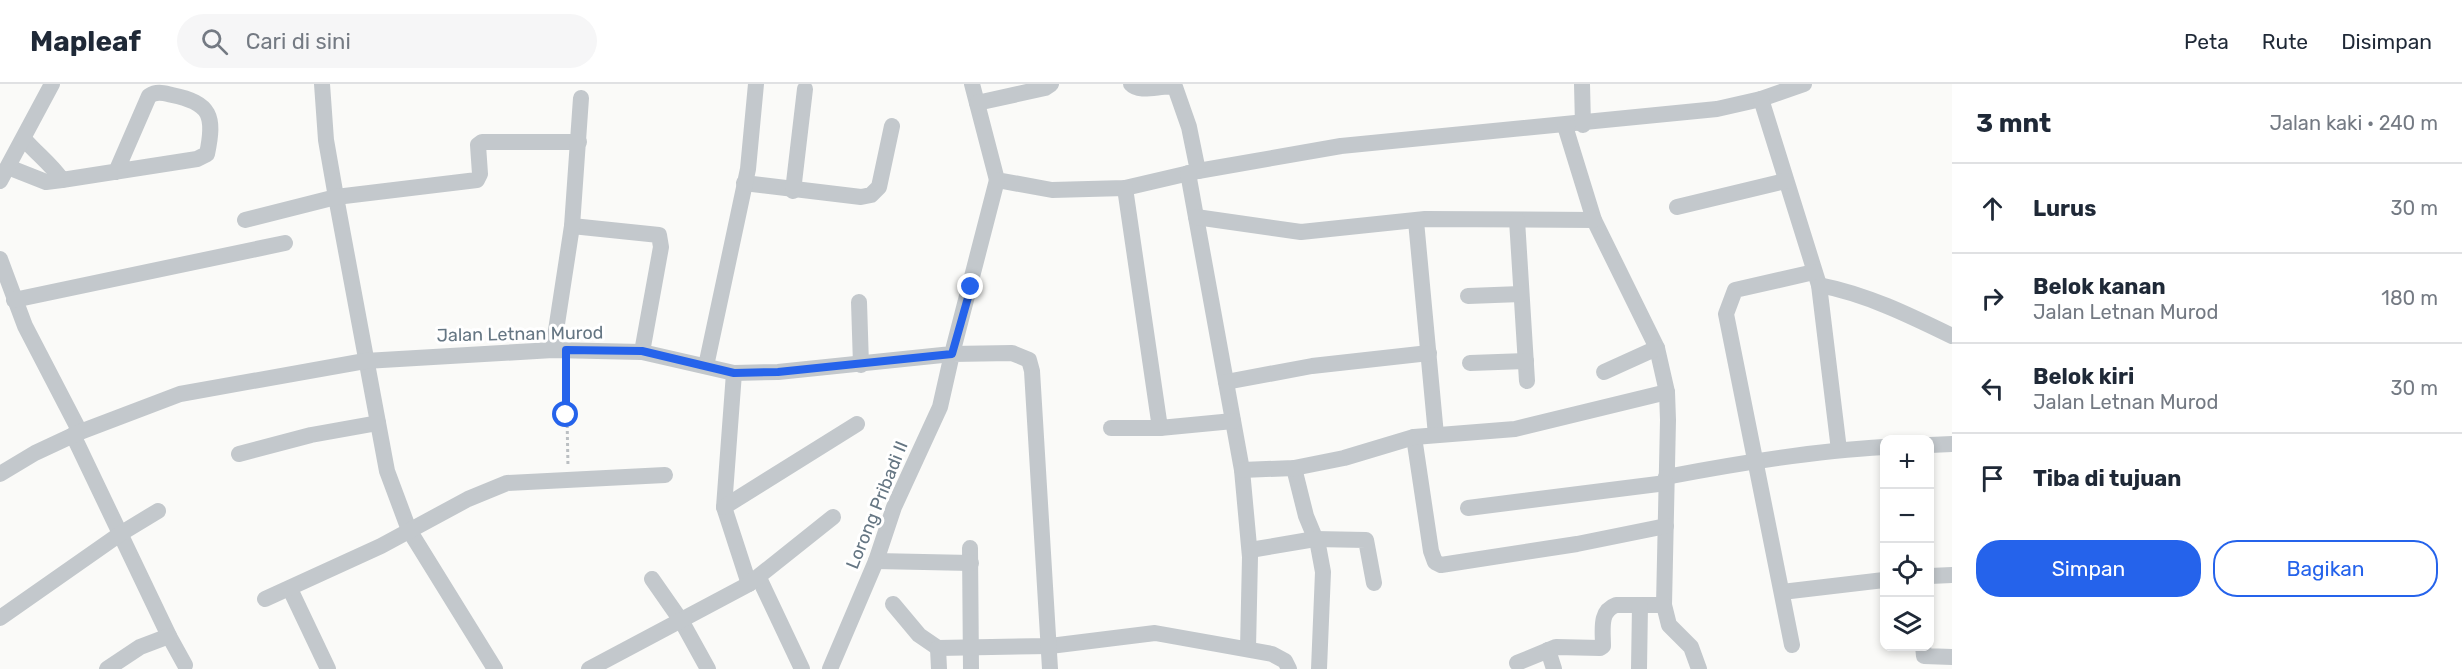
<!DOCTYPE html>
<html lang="id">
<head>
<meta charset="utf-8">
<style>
	body { margin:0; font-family:Rubik,sans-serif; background:#f6f6f7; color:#1f2937 }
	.controls { position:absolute; right:18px; bottom:18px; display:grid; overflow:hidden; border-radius:12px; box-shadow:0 3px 9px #0003 }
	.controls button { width:54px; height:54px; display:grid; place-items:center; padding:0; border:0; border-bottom:2px solid #e0e1e3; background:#fff; color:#1f2937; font:30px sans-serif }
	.stop { position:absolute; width:18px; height:18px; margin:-14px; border:4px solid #2563eb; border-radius:50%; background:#fff }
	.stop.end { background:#2563eb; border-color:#fff; box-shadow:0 2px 6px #0008 }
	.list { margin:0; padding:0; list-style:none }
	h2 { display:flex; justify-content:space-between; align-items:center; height:78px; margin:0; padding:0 24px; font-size:26px }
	h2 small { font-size:20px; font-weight:400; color:#747a83 }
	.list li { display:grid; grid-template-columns:39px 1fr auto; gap:18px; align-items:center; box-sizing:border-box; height:90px; padding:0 24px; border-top:2px solid #e0e1e3 }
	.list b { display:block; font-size:22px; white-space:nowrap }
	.list p { margin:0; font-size:20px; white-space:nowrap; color:#747a83 }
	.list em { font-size:20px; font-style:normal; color:#747a83 }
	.actions { display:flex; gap:12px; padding:18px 24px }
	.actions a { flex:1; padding:14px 0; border:2px solid #2563eb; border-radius:24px; text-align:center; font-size:21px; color:#2563eb }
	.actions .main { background:#2563eb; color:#fff }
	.icon { flex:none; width:33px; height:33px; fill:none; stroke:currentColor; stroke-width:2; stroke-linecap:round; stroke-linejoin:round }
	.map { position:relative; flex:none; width:1952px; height:585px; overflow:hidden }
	header { display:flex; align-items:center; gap:36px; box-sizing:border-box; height:84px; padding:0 30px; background:#fff; border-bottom:2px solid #e0e1e3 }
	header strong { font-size:28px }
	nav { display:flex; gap:33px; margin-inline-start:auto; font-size:21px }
	.search { width:420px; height:54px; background:#f6f6f7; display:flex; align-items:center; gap:15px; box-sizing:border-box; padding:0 21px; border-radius:33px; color:#747a83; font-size:22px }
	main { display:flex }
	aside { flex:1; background:#fff }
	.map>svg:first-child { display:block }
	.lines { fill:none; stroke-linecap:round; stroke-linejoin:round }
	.path { stroke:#bbbfc2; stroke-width:3; stroke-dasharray:3 3; stroke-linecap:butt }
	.minor { stroke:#c3c8cc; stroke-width:16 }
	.route { stroke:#2563eb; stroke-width:8 }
	.labels { text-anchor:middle; stroke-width:6; stroke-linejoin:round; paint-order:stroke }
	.street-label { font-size:18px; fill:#657683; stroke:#fff }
</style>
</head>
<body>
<header>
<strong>Mapleaf</strong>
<div class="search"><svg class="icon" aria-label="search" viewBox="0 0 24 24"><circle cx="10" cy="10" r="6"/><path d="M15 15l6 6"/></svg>Cari di sini</div>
<nav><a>Peta</a><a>Rute</a><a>Disimpan</a></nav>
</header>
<main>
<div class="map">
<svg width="1952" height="585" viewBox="0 0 1952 585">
	<rect width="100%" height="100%" fill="#fafaf8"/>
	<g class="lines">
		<path class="path" d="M 566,281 L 568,383"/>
		<g class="minor">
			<path d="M 322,0 L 326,56 L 336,113 L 387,387 L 409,446 L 495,585"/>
			<path d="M 972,0 L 997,96 L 1052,106 L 1125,104 L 1198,87 L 1341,62 L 1717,25 L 1761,15 L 1804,0"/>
			<path d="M 1131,0 C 1140,10 1163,0 1175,3 L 1189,43 L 1198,87"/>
			<path d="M 1582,0 L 1583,41"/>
			<path d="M 1761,15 L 1819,201 L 1839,366"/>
			<path d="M 977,19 L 1045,4 L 1051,0"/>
			<path d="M 1565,42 L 1594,136 L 1657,264 L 1667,308 L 1668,336 L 1664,521 L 1669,541 L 1691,563 L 1699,585"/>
			<path d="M 24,55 C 37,70 51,80 62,96 L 197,75 L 207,70 C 215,32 211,19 172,11 C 163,9 157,7 149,12 L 116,88"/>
			<path d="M 8,83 L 46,98 L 62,96"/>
			<path d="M 1188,89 L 1242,386 L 1250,473 L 1248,564"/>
			<path d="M 0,97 L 52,0"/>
			<path d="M 744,99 L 861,113 L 871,111 L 879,103 L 892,42"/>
			<path d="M 1125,104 L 1160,344 L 1233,337"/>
			<path d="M 793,107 L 805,5"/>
			<path d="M 1677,123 L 1785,97"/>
			<path d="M 1196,133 L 1301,148 L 1425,135 L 1594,136"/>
			<path d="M 245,136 L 336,113 L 477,96 L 480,90 L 478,61 L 482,58 L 579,58"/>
			<path d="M 1517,136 L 1527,297"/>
			<path d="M 1416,137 L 1436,351"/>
			<path d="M 572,142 L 659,151 L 661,163 L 642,268"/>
			<path d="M 0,175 L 25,242 L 80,348"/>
			<path d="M 1819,201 C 1866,210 1909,231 1952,252"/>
			<path d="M 1468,212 L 1521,210"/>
			<path d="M 14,216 L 285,159"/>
			<path d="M 859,218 L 861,281"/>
			<path d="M 553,266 L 572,142 L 581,14"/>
			<path d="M 1470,279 L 1526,277"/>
			<path d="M 706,282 L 748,85 L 756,0"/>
			<path d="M 1604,288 L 1657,264"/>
			<path d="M 734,289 L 724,423 L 749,500"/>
			<path d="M 1226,298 L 1312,282 L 1429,269"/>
			<path d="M 1111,344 L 1160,344"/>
			<path d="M 73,351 L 169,552"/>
			<path d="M 1414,353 L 1431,467 L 1435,478 L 1441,481 L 1577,460 L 1666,442"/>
			<path d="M 1930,361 L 1952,360"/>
			<path d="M 239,370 L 311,351 L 378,339"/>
			<path d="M 1294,384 L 1306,432 L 1318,461 L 1323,488 L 1319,585"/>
			<path d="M 1242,386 L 1294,384 L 1344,374 L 1414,353 L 1515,345 L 1667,308"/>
			<path d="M 0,390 L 35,369 L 80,348 L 180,310 L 365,277 L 553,266 L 642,268 L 734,289 L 778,288 L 952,270 L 997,96"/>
			<path d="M 1666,393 C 1739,379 1811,367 1884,363"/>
			<path d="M 724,423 L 857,340"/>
			<path d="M 1468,424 L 1666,399"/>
			<path d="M 970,464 L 971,585"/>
			<path d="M 1250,466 L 1315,455 L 1366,456 L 1374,499"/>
			<path d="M 876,477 L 971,479"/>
			<path d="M 1930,492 L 1952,491"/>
			<path d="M 759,494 L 802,585"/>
			<path d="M 652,495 L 682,538 L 708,585"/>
			<path d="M 290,505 L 328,585"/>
			<path d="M 1782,508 L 1884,496"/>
			<path d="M 265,515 L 381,462 L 468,415 L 507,399 L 665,391"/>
			<path d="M 893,520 L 919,551 L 938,564 L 1050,562 L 1155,549 L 1272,570 L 1285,577 L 1289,585"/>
			<path d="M 0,534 L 120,450 L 158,427"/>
			<path d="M 1792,561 L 1726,230 L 1735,206 L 1814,188"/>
			<path d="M 1923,562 L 1924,572 L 1952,573"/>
			<path d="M 938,564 L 939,585"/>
			<path d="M 1548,566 L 1554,585"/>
			<path d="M 1517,579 L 1556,563 L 1600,564 L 1603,562 C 1603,546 1599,527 1616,521 L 1664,521"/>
			<path d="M 107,585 L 140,563 L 169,552 L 185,581"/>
			<path d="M 589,585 L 749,500 L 833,433"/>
			<path d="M 830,585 L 876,477 L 894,423 L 940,323 L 952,270 L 1012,269 L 1029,276 L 1032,287 L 1050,585"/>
			<path d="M 1639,585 L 1640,521"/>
		</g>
	</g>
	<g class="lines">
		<path class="route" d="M 566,331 L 566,266 L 642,267 L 734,289 L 778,288 L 952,270 L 971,203"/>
	</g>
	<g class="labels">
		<g class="street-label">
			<text transform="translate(520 250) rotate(-1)" y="6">Jalan Letnan Murod</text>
			<text transform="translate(877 421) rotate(-68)" y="6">Lorong Pribadi II</text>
		</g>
	</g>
</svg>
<div class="controls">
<button>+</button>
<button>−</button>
<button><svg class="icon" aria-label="locate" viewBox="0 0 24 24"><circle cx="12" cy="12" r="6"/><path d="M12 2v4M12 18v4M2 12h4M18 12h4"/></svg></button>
<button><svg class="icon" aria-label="layers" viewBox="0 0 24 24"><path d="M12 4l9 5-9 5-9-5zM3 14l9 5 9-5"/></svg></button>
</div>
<div class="stop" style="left:566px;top:331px"></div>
<div class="stop end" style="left:971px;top:203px"></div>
</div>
<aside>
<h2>3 mnt<small>Jalan kaki · 240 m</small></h2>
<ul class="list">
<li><svg class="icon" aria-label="ahead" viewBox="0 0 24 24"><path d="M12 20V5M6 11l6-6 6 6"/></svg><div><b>Lurus</b></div><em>30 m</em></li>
<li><svg class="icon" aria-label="right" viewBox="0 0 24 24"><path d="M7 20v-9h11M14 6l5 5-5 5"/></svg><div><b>Belok kanan</b><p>Jalan Letnan Murod</p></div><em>180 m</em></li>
<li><svg class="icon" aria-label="left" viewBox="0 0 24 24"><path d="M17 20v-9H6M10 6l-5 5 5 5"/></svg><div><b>Belok kiri</b><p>Jalan Letnan Murod</p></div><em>30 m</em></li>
<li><svg class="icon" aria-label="arrive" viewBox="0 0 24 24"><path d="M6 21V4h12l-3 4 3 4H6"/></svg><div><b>Tiba di tujuan</b></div></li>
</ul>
<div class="actions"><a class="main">Simpan</a><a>Bagikan</a></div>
</aside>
</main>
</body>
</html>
